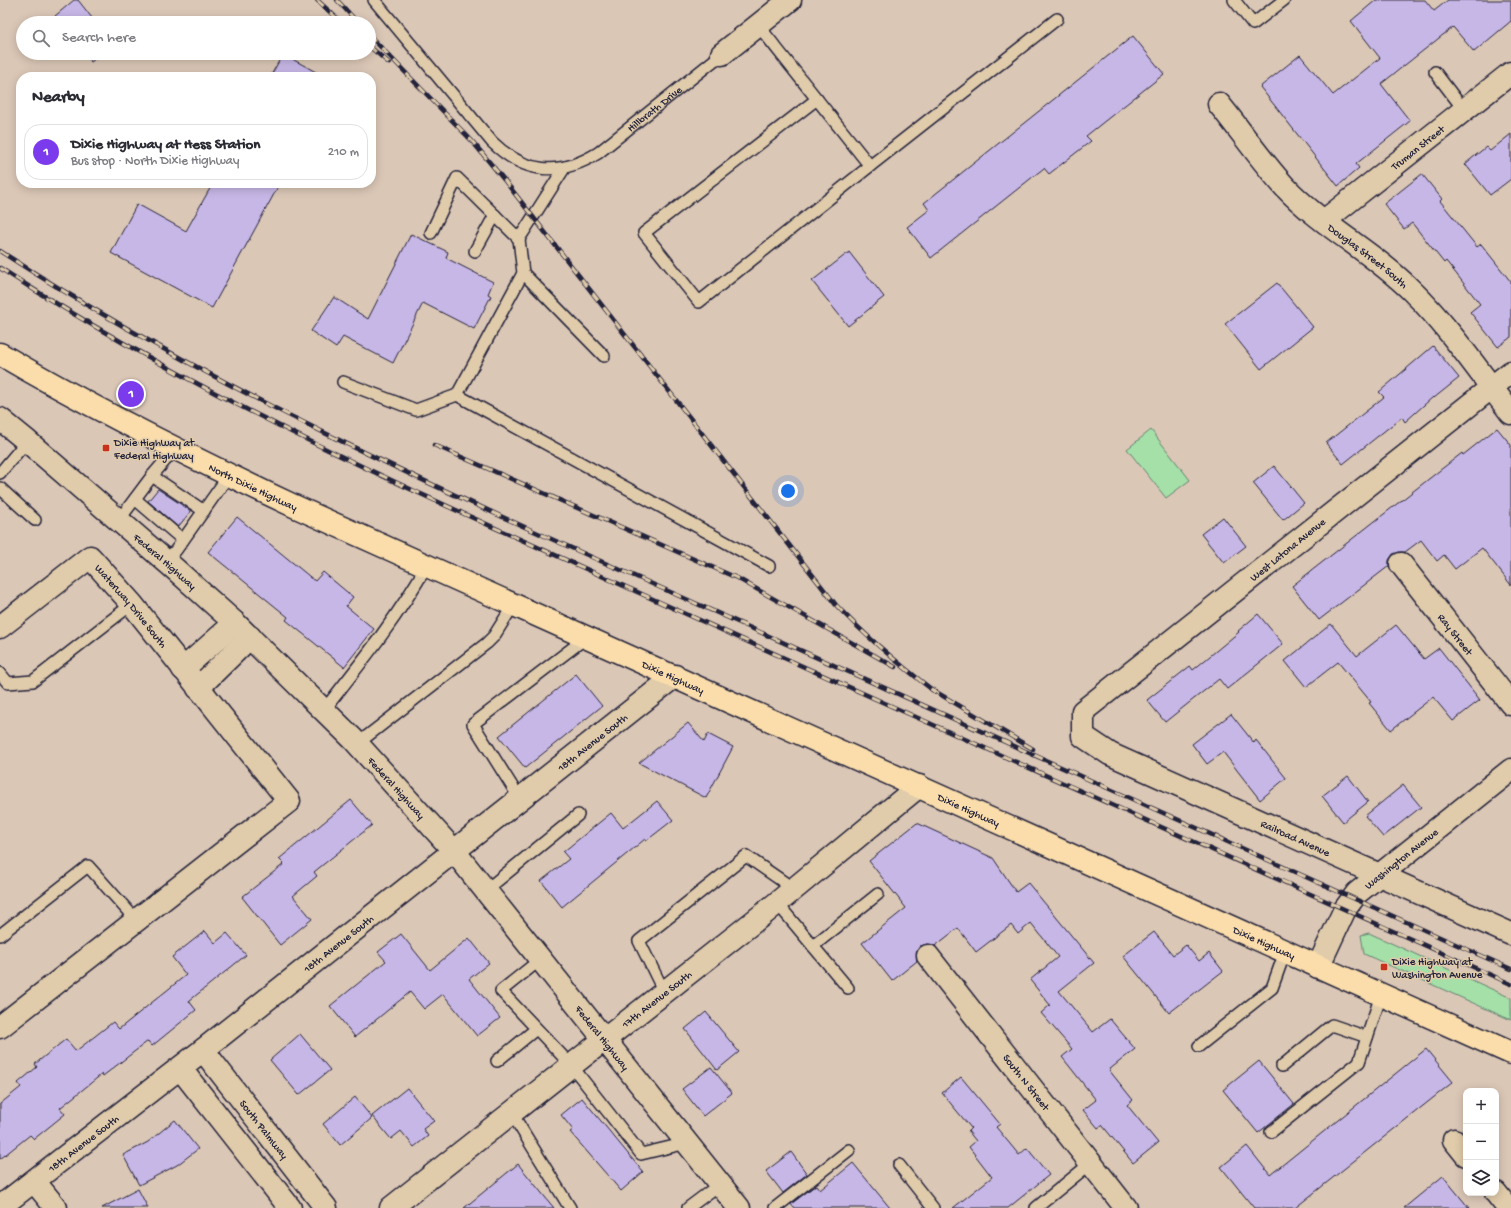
<!DOCTYPE html>
<html lang="en">
<head>
<meta charset="utf-8">
<style>
	body { margin:0; font-family:"Gochi Hand",sans-serif; background:#f7f7f7; color:#2b2b33 }
	.controls { position:absolute; right:12px; bottom:12px; display:grid; overflow:hidden; border-radius:8px; box-shadow:0 2px 10px #0003 }
	.controls button { width:36px; height:36px; display:grid; place-items:center; padding:0; border:0; border-bottom:1px solid #e1e1e2; background:#fff; color:#2b2b33; font:20px sans-serif }
	.you { position:absolute; left:788px; top:491px; width:14px; height:14px; margin:-10px; border:3px solid #fff; border-radius:50%; background:#1a73e8; box-shadow:0 0 0 6px #1a73e833 }
	.badge { display:grid; place-items:center; width:26px; height:26px; border-radius:50%; background:#7c3aed; color:#fff; font-size:13px; font-weight:700 }
	.pin { position:absolute; translate:-50% -50%; border:2px solid #fff; box-shadow:0 1px 4px #0006 }
	.list { margin:0; padding:0; list-style:none }
	h2 { display:flex; justify-content:space-between; align-items:center; height:52px; margin:0; padding:0 16px; font-size:17px }
	h2 small { font-size:13px; font-weight:400; color:#7c7c81 }
	.list li { display:grid; grid-template-columns:26px 1fr auto; gap:12px; align-items:center; box-sizing:border-box; height:56px; margin:0 8px 8px; padding:0 8px; border:1px solid #e1e1e2; border-radius:16px }
	.list b { display:block; font-size:15px; white-space:nowrap }
	.list p { margin:0; font-size:13px; white-space:nowrap; color:#7c7c81 }
	.list em { font-size:13px; font-style:normal; color:#7c7c81 }
	.icon { flex:none; width:22px; height:22px; fill:none; stroke:currentColor; stroke-width:2; stroke-linecap:round; stroke-linejoin:round }
	.map { position:relative; flex:none; width:1511px; height:1208px; overflow:hidden }
	.search { position:absolute; background:#fff; box-shadow:0 2px 10px #0003; left:16px; top:16px; width:360px; height:44px; display:flex; align-items:center; gap:10px; box-sizing:border-box; padding:0 14px; border-radius:22px; color:#7c7c81; font-size:15px }
	.panel { position:absolute; background:#fff; box-shadow:0 2px 10px #0003; left:16px; top:72px; width:360px; height:116px; border-radius:16px }
	.map>svg:first-child { display:block }
	.green { fill:#a4e0a7; stroke:#638171 }
	.building { fill:#c7b7e7; stroke:#22223b }
	.lines { fill:none; stroke-linecap:round; stroke-linejoin:round }
	.service-casing { stroke:#22223b; stroke-width:14 }
	.minor-casing { stroke:#22223b; stroke-width:25 }
	.secondary-casing { stroke:#22223b; stroke-width:25 }
	.primary-casing { stroke:#22223b; stroke-width:25 }
	.service { stroke:#e0cbaa; stroke-width:11 }
	.minor { stroke:#e0cbaa; stroke-width:22 }
	.secondary { stroke:#e0cbaa; stroke-width:22 }
	.primary { stroke:#faddab; stroke-width:22 }
	.rail-casing { stroke:#22223b; stroke-width:4.5 }
	.rail { stroke:#e0cbaa; stroke-width:3; stroke-dasharray:9; stroke-linecap:butt }
	.poi-dot { fill:#c8321e; stroke:#e0cbaa; stroke-width:1.5 }
	.labels { text-anchor:middle; stroke-width:3; stroke-linejoin:round; paint-order:stroke }
	.street-label { font-size:11px; fill:#22223b; stroke:#e0cbaa }
	.poi-label { font-size:11px; fill:#22223b; stroke:#e0cbaa; text-anchor:start }
</style>
</head>
<body>
<div class="map">
<svg width="1511" height="1208" viewBox="0 0 1511 1208">
	<rect width="100%" height="100%" fill="#dbc7b6"/>
	<filter id="ink" filterUnits="userSpaceOnUse"><feTurbulence type="fractalNoise" baseFrequency=".025" numOctaves="2"/><feDisplacementMap in="SourceGraphic" scale="8" xChannelSelector="R" yChannelSelector="G"/><feConvolveMatrix kernelMatrix="1 2 1 2 8 2 1 2 1" color-interpolation-filters="sRGB"/></filter>
	<g filter="url(#ink)">
		<g class="green">
			<path d="M 1151,430 L 1190,480 L 1166,498 L 1127,449 Z"/>
			<path d="M 1369,933 L 1511,998 L 1511,1020 L 1364,954 L 1361,935 Z"/>
		</g>
		<g class="building">
			<path d="M 74,0 L 78,0 L 96,23 L 61,23 L 55,16 Z"/>
			<path d="M 1376,0 L 1425,0 L 1434,11 L 1448,0 L 1511,0 L 1511,21 L 1474,52 L 1453,27 L 1381,84 L 1410,121 L 1356,164 L 1359,168 L 1338,186 L 1260,87 L 1300,55 L 1333,95 L 1380,58 L 1351,21 Z"/>
			<path d="M 1133,36 L 1164,74 L 1086,136 L 1091,141 L 1049,174 L 1044,168 L 931,258 L 907,227 L 929,210 L 924,203 Z"/>
			<path d="M 84,53 L 103,53 L 91,62 Z"/>
			<path d="M 283,54 L 325,77 L 270,77 Z"/>
			<path d="M 1511,134 L 1511,179 L 1490,195 L 1465,164 L 1486,147 L 1490,151 Z"/>
			<path d="M 1422,174 L 1442,199 L 1440,201 L 1477,247 L 1481,244 L 1511,282 L 1511,337 L 1498,347 L 1470,312 L 1480,304 L 1446,261 L 1444,263 L 1412,223 L 1404,229 L 1384,204 Z"/>
			<path d="M 213,183 L 280,183 L 212,308 L 111,253 L 137,204 L 186,231 Z"/>
			<path d="M 411,234 L 448,252 L 446,258 L 493,282 L 488,294 L 491,296 L 474,329 L 423,303 L 393,363 L 343,337 L 336,348 L 311,331 L 334,297 L 368,319 Z"/>
			<path d="M 849,252 L 884,297 L 848,326 L 812,281 Z"/>
			<path d="M 1277,283 L 1313,327 L 1261,369 L 1225,324 Z"/>
			<path d="M 1433,346 L 1459,378 L 1434,398 L 1433,397 L 1405,422 L 1402,417 L 1343,464 L 1326,443 L 1384,397 L 1379,392 Z"/>
			<path d="M 1497,428 L 1511,445 L 1511,585 L 1482,548 L 1455,569 L 1444,555 L 1437,561 L 1421,540 L 1405,552 L 1399,552 L 1393,554 L 1389,560 L 1389,566 L 1319,620 L 1292,586 L 1462,453 L 1463,455 Z"/>
			<path d="M 1274,466 L 1304,503 L 1283,520 L 1253,483 Z"/>
			<path d="M 158,489 L 191,511 L 178,527 L 148,501 Z"/>
			<path d="M 237,517 L 315,581 L 323,572 L 353,597 L 346,606 L 374,629 L 344,667 L 286,620 L 288,617 L 208,552 Z"/>
			<path d="M 1223,517 L 1246,546 L 1224,563 L 1201,534 Z"/>
			<path d="M 1258,614 L 1283,644 L 1227,689 L 1219,679 L 1165,722 L 1147,700 L 1190,666 L 1193,670 L 1239,632 L 1238,631 Z"/>
			<path d="M 1331,624 L 1357,656 L 1396,625 L 1424,659 L 1439,648 L 1480,700 L 1453,721 L 1433,697 L 1391,730 L 1369,703 L 1371,702 L 1338,662 L 1306,687 L 1285,661 Z"/>
			<path d="M 576,674 L 602,706 L 525,768 L 499,736 Z"/>
			<path d="M 1231,714 L 1254,743 L 1256,740 L 1286,778 L 1260,800 L 1223,752 L 1207,764 L 1192,744 Z"/>
			<path d="M 688,723 L 704,742 L 708,734 L 733,747 L 706,798 L 639,763 Z"/>
			<path d="M 1348,776 L 1368,802 L 1343,822 L 1322,796 Z"/>
			<path d="M 1403,785 L 1421,807 L 1383,837 L 1365,816 Z"/>
			<path d="M 351,800 L 372,825 L 314,872 L 317,876 L 293,896 L 312,919 L 280,945 L 242,897 L 284,864 L 279,859 Z"/>
			<path d="M 657,801 L 673,820 L 646,841 L 645,839 L 562,907 L 541,881 L 569,859 L 563,852 L 611,813 L 623,828 Z"/>
			<path d="M 917,823 L 993,858 L 1016,892 L 1028,883 L 1094,963 L 1059,991 L 1093,1032 L 1110,1019 L 1135,1049 L 1109,1070 L 1133,1100 L 1127,1105 L 1158,1143 L 1133,1163 L 1102,1125 L 1098,1128 L 1083,1110 L 1096,1100 L 1062,1057 L 1072,1049 L 1041,1013 L 1050,1005 L 1030,980 L 1058,957 L 1031,923 L 1018,934 L 1011,925 L 976,952 L 958,928 L 935,946 L 927,944 L 920,946 L 916,952 L 917,961 L 892,981 L 862,943 L 906,908 L 869,861 Z"/>
			<path d="M 205,931 L 215,943 L 227,933 L 246,955 L 189,1001 L 196,1010 L 152,1046 L 148,1041 L 103,1076 L 102,1074 L 60,1108 L 65,1114 L 34,1139 L 30,1135 L 0,1159 L 0,1104 L 21,1087 L 18,1083 L 37,1067 L 35,1064 L 66,1039 L 76,1051 L 113,1022 L 119,1029 L 186,975 L 172,957 Z"/>
			<path d="M 1154,932 L 1173,955 L 1186,945 L 1199,961 L 1209,953 L 1223,971 L 1169,1013 L 1123,956 Z"/>
			<path d="M 401,934 L 430,970 L 469,938 L 489,963 L 469,979 L 500,1018 L 477,1036 L 443,994 L 424,1009 L 410,992 L 355,1037 L 330,1006 L 386,961 L 378,952 Z"/>
			<path d="M 706,1012 L 739,1052 L 717,1070 L 685,1029 Z"/>
			<path d="M 300,1034 L 330,1070 L 299,1095 L 270,1060 Z"/>
			<path d="M 1426,1049 L 1453,1082 L 1295,1208 L 1254,1208 L 1221,1167 L 1247,1146 L 1270,1175 Z"/>
			<path d="M 1259,1061 L 1294,1104 L 1258,1133 L 1223,1090 Z"/>
			<path d="M 711,1067 L 732,1093 L 703,1116 L 682,1089 Z"/>
			<path d="M 961,1077 L 1000,1124 L 996,1127 L 1019,1155 L 1027,1148 L 1049,1175 L 1008,1208 L 953,1208 L 992,1177 L 969,1147 L 976,1141 L 968,1131 L 971,1128 L 942,1093 Z"/>
			<path d="M 407,1088 L 434,1121 L 423,1129 L 428,1136 L 414,1147 L 401,1131 L 391,1139 L 372,1116 Z"/>
			<path d="M 355,1097 L 372,1118 L 340,1145 L 323,1124 Z"/>
			<path d="M 582,1098 L 643,1172 L 621,1191 L 570,1132 L 573,1130 L 561,1115 Z"/>
			<path d="M 175,1120 L 198,1149 L 177,1165 L 139,1185 L 123,1155 L 148,1142 Z"/>
			<path d="M 791,1152 L 807,1174 L 783,1193 L 766,1171 Z"/>
			<path d="M 853,1163 L 890,1208 L 794,1208 L 791,1204 L 816,1185 L 820,1190 Z"/>
			<path d="M 518,1164 L 554,1208 L 464,1208 Z"/>
			<path d="M 1443,1176 L 1469,1208 L 1404,1208 Z"/>
			<path d="M 138,1189 L 148,1208 L 102,1208 Z"/>
		</g>
		<g class="lines">
			<defs>
				<g id="service">
					<path id="s1" d="M 374,0 L 492,142 C 525,174 559,177 598,153 L 722,54"/>
					<path d="M 1234,0 L 1253,24 L 1284,0"/>
					<path d="M 758,25 L 870,166 L 1057,19"/>
					<path d="M 1435,72 L 1464,110"/>
					<path d="M 817,99 L 644,233 L 699,302 L 870,166"/>
					<path d="M 431,233 L 457,178 L 519,239"/>
					<path d="M 475,251 L 495,215"/>
					<path d="M 523,273 L 604,356"/>
					<path d="M 343,382 L 416,410 L 457,395 L 523,273 L 519,239 L 565,167"/>
					<path d="M 457,395 L 769,566"/>
					<path d="M 0,473 L 27,441"/>
					<path d="M 152,476 L 204,511"/>
					<path d="M 0,488 L 35,520"/>
					<path d="M 135,499 L 183,540"/>
					<path d="M 119,520 L 152,476 L 175,449"/>
					<path d="M 166,561 L 176,550 L 229,475"/>
					<path d="M 0,673 L 8,683 L 33,681 L 132,604"/>
					<path d="M 324,710 C 361,663 398,617 427,565"/>
					<path d="M 357,744 L 487,643 L 494,636 L 514,604"/>
					<path d="M 520,799 L 473,724 L 587,637"/>
					<path d="M 486,890 L 578,815"/>
					<path d="M 777,903 L 848,988"/>
					<path d="M 0,935 L 88,866 L 136,920"/>
					<path d="M 813,946 L 878,894"/>
					<path d="M 541,959 L 501,991 L 571,1065 L 641,1154 L 687,1143"/>
					<path d="M 664,992 L 639,941 L 746,856 L 794,889"/>
					<path d="M 1199,1046 L 1272,988 L 1285,952"/>
					<path d="M 497,1061 L 536,1029"/>
					<path d="M 1282,1066 L 1332,1025 L 1367,1037"/>
					<path d="M 511,1112 L 570,1208"/>
					<path d="M 1271,1132 L 1359,1062 L 1381,995"/>
					<path d="M 899,1165 L 933,1208"/>
					<path d="M 688,1208 L 720,1184"/>
					<path d="M 775,1208 L 849,1150"/>
					<path d="M 1036,1208 L 1091,1163"/>
				</g>
				<g id="minor">
					<path d="M 722,54 L 790,0"/>
					<path id="s2" d="M 1219,104 C 1241,131 1262,162 1285,187 C 1323,227 1373,252 1412,291 C 1449,327 1479,372 1511,413"/>
					<path id="s3" d="M 1324,221 L 1511,73"/>
					<path id="s4" d="M 1511,372 L 1083,711 L 1083,736 L 1110,754 L 1511,934"/>
					<path id="s5" d="M 1401,564 L 1511,704"/>
					<path id="s6" d="M 0,627 L 90,557 L 132,604 L 289,801 L 0,1027"/>
					<path d="M 183,669 L 235,623"/>
					<path d="M 198,688 L 250,637"/>
					<path id="s7" d="M 928,956 L 1126,1208"/>
					<path id="s8" d="M 1318,967 L 1345,909 L 1357,893 L 1511,770"/>
					<path id="s9" d="M 203,1050 L 326,1208"/>
					<path d="M 180,1068 L 290,1208"/>
					<path d="M 1454,1140 L 1466,1155"/>
					<path d="M 34,1181 L 56,1208"/>
					<path d="M 1496,1193 L 1508,1208"/>
					<path id="s10" d="M 0,1207 L 203,1050 L 675,676"/>
					<path id="s11" d="M 391,1208 L 766,912 L 919,786"/>
				</g>
				<g id="secondary">
					<path id="s12" d="M 0,419 L 27,441 L 176,570 L 235,623 L 353,739 L 454,851 L 739,1208"/>
				</g>
				<g id="primary">
					<path id="s13" d="M 0,354 C 95,410 194,459 294,506 L 1511,1053"/>
				</g>
			</defs>
			<use href="#service" class="service-casing"/>
			<use href="#minor" class="minor-casing"/>
			<use href="#secondary" class="secondary-casing"/>
			<use href="#primary" class="primary-casing"/>
			<use href="#service" class="service"/>
			<use href="#minor" class="minor"/>
			<use href="#secondary" class="secondary"/>
			<use href="#primary" class="primary"/>
			<defs>
				<g id="rail">
					<path d="M 317,0 L 342,23"/>
					<path d="M 337,0 L 358,23"/>
					<path d="M 369,35 L 472,141 L 505,181 L 836,605 C 866,637 900,665 935,692"/>
					<path d="M 369,46 L 389,63"/>
					<path d="M 0,251 C 223,396 470,503 713,611 C 979,730 1245,850 1511,969"/>
					<path d="M 0,268 C 212,406 445,505 675,609 C 953,734 1232,858 1511,984"/>
					<path d="M 434,445 L 737,578 L 895,667"/>
					<path d="M 931,689 L 1033,749"/>
				</g>
			</defs>
			<use href="#rail" class="rail-casing"/>
			<use href="#rail" class="rail"/>
		</g>
	</g>
	<g class="poi-dot">
		<rect x="102" y="444" width="8" height="8" rx="2"/>
		<rect x="1380" y="963" width="8" height="8" rx="2"/>
	</g>
	<g class="labels">
		<g class="street-label">
			<text dy="4" stroke="none"><textPath href="#s1" startOffset="373">Hillbrath Drive</textPath></text>
			<text dy="4" stroke="none"><textPath href="#s3" startOffset="119">Truman Street</textPath></text>
			<text dy="4" stroke="none"><textPath href="#s2" startOffset="214">Douglas Street South</textPath></text>
			<text dy="4" stroke="none"><textPath href="#s13" startOffset="286">North Dixie Highway</textPath></text>
			<text transform="translate(1287 549) rotate(-39)" y="4">West Latona Avenue</text>
			<text dy="4" stroke="none"><textPath href="#s12" startOffset="218">Federal Highway</textPath></text>
			<text dy="4" stroke="none"><textPath href="#s6" startOffset="178">Waterway Drive South</textPath></text>
			<text dy="4" stroke="none"><textPath href="#s5" startOffset="89">Ray Street</textPath></text>
			<text dy="4" stroke="none"><textPath href="#s13" startOffset="747">Dixie Highway</textPath></text>
			<text dy="4" stroke="none"><textPath href="#s10" startOffset="753">18th Avenue South</textPath></text>
			<text dy="4" stroke="none"><textPath href="#s12" startOffset="542">Federal Highway</textPath></text>
			<text dy="4" stroke="none"><textPath href="#s13" startOffset="1071">Dixie Highway</textPath></text>
			<text dy="4" stroke="none"><textPath href="#s4" startOffset="807">Railroad Avenue</textPath></text>
			<text dy="4" stroke="none"><textPath href="#s8" startOffset="140">Washington Avenue</textPath></text>
			<text dy="4" stroke="none"><textPath href="#s10" startOffset="429">18th Avenue South</textPath></text>
			<text dy="4" stroke="none"><textPath href="#s13" startOffset="1395">Dixie Highway</textPath></text>
			<text dy="4" stroke="none"><textPath href="#s11" startOffset="338">17th Avenue South</textPath></text>
			<text dy="4" stroke="none"><textPath href="#s12" startOffset="866">Federal Highway</textPath></text>
			<text dy="4" stroke="none"><textPath href="#s7" startOffset="160">South N Street</textPath></text>
			<text dy="4" stroke="none"><textPath href="#s9" startOffset="100">South Palmway</textPath></text>
			<text dy="4" stroke="none"><textPath href="#s10" startOffset="105">18th Avenue South</textPath></text>
		</g>
		<g class="poi-label">
			<text x="114" y="446">Dixie Highway at<tspan x="114" dy="13">Federal Highway</tspan></text>
			<text x="1392" y="965">Dixie Highway at<tspan x="1392" dy="13">Washington Avenue</tspan></text>
		</g>
	</g>
</svg>
<div class="controls">
<button>+</button>
<button>−</button>
<button><svg class="icon" aria-label="layers" viewBox="0 0 24 24"><path d="M12 4l9 5-9 5-9-5zM3 14l9 5 9-5"/></svg></button>
</div>
<div class="you"></div>
<div class="pin badge" style="left:131px;top:394px">1</div>
<div class="search"><svg class="icon" aria-label="search" viewBox="0 0 24 24"><circle cx="10" cy="10" r="6"/><path d="M15 15l6 6"/></svg>Search here</div>
<section class="panel">
<h2>Nearby<small></small></h2>
<ul class="list">
<li><span class="badge">1</span><div><b>Dixie Highway at Hess Station</b><p>Bus stop · North Dixie Highway</p></div><em>210 m</em></li>
</ul>
</section>
</div>
</body>
</html>
